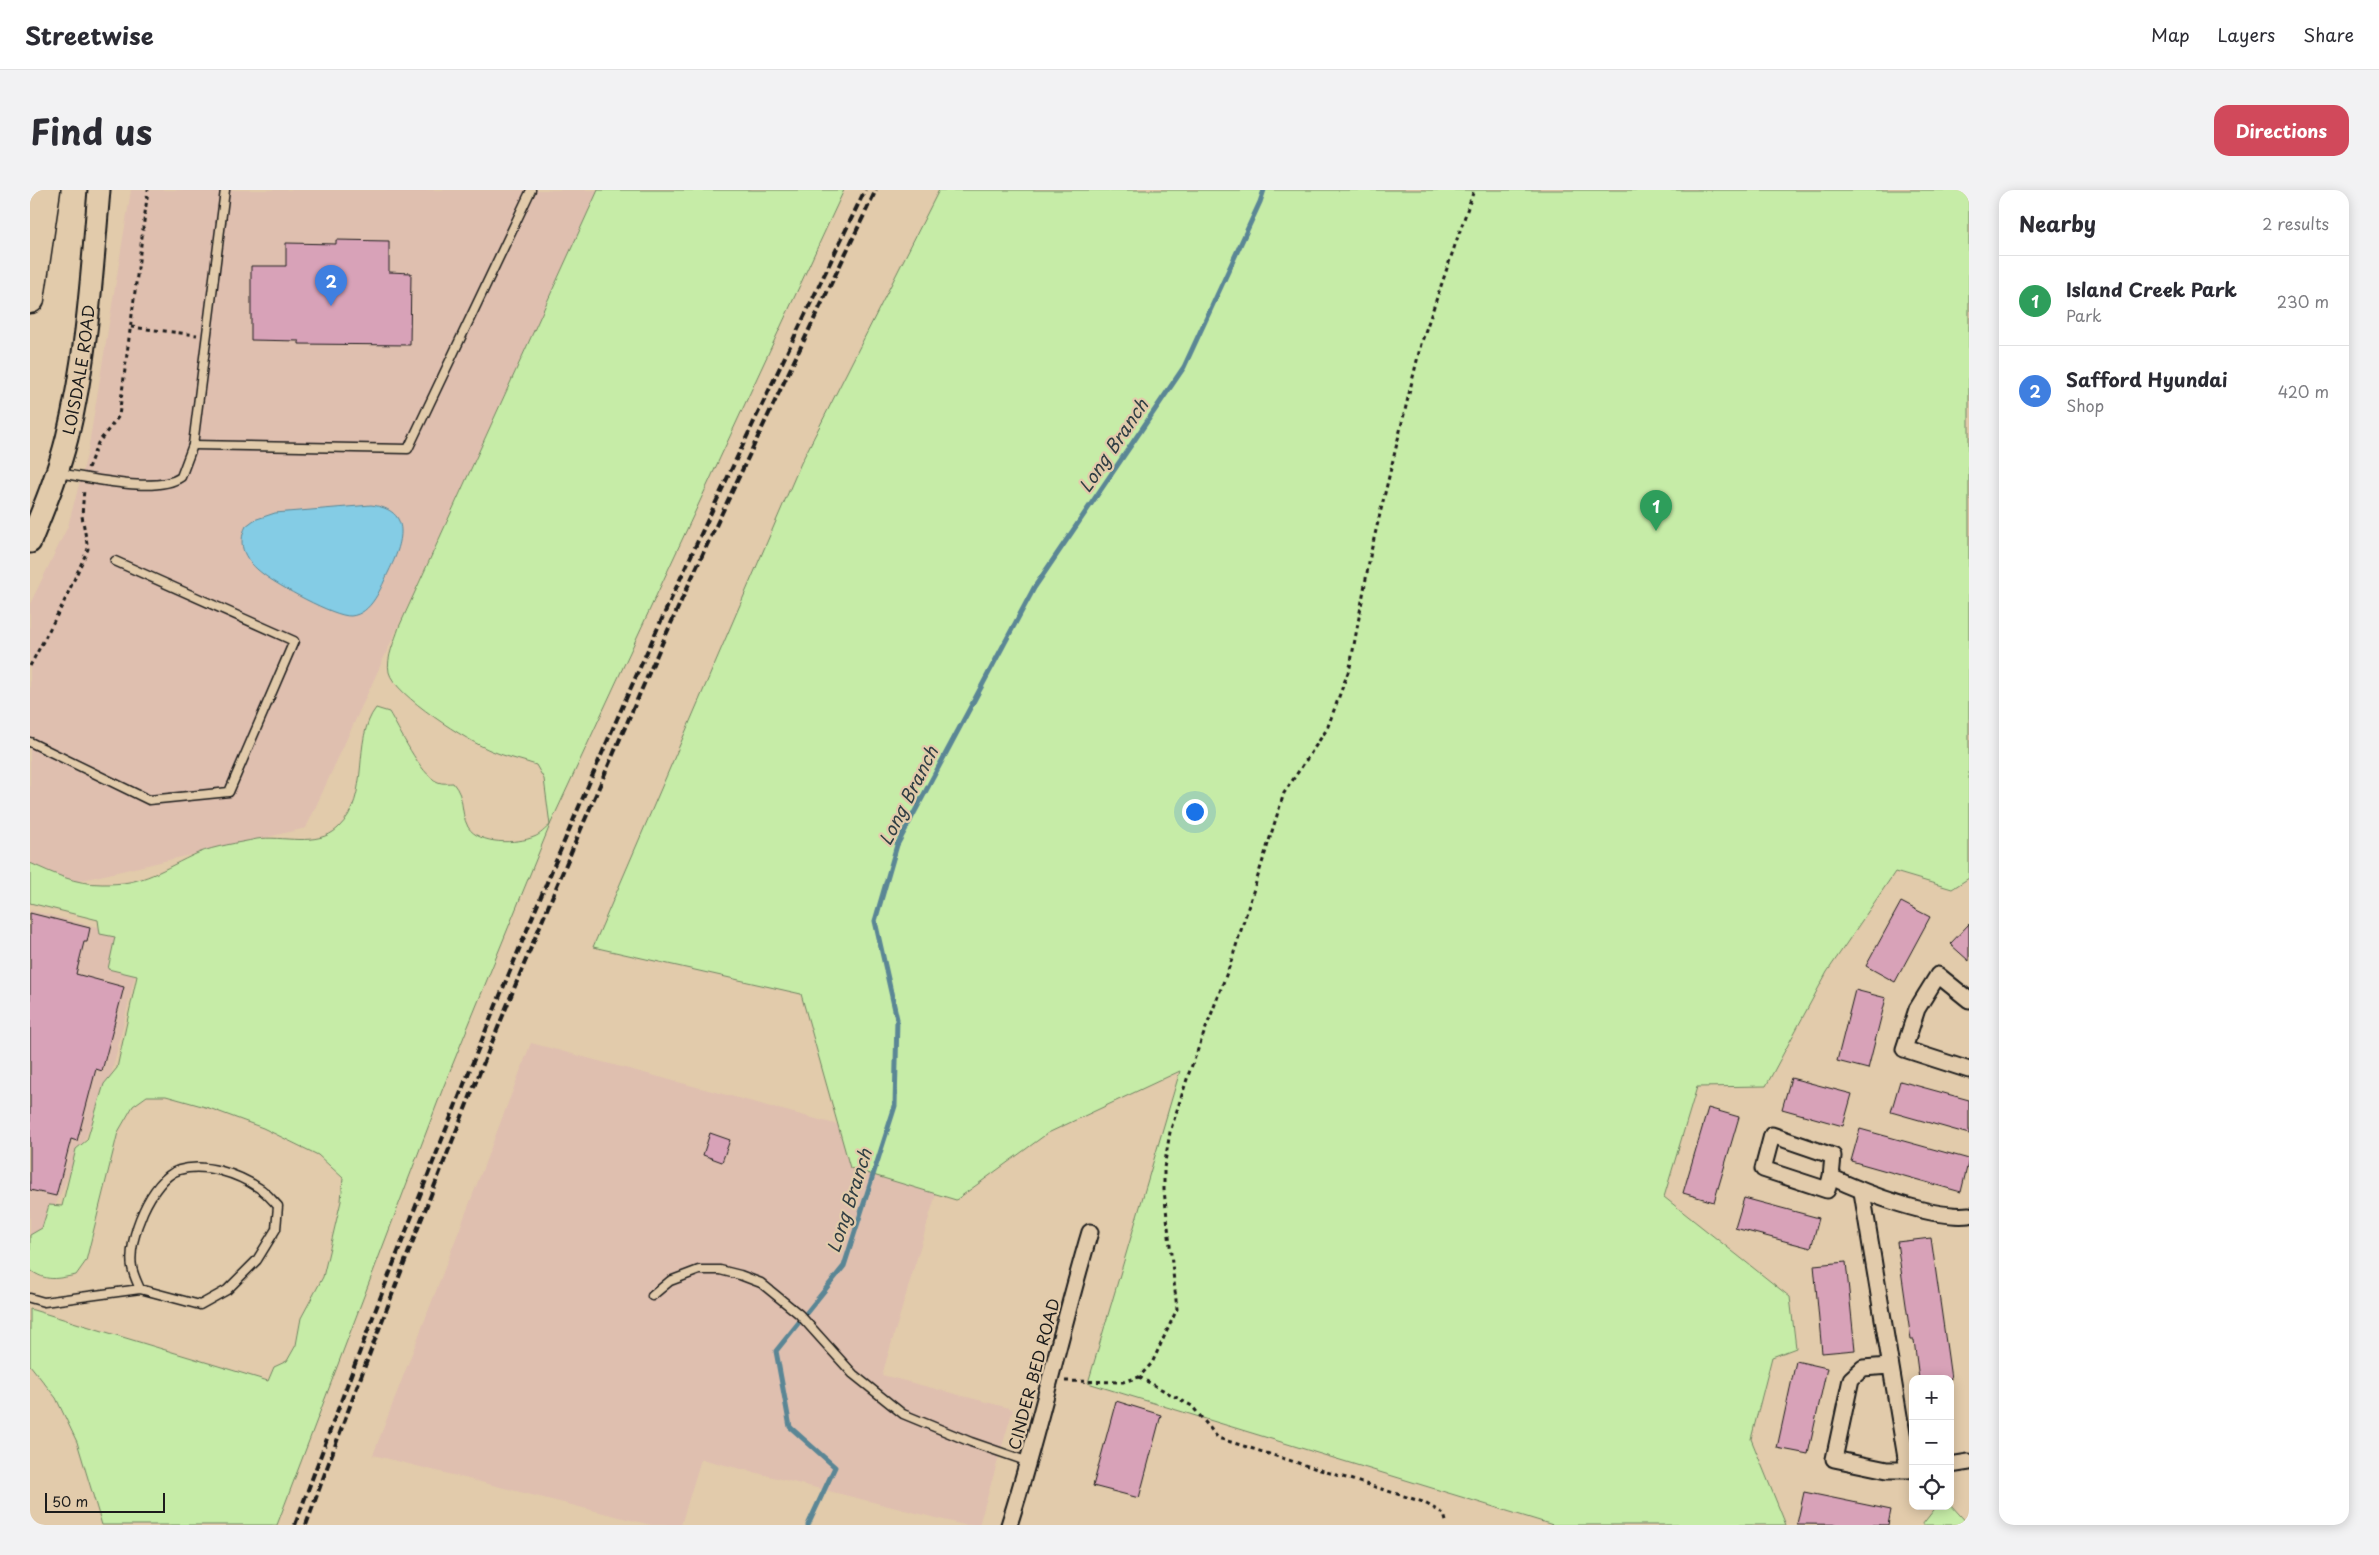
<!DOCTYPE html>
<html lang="en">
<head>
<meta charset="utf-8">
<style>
	body { margin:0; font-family:"Playpen Sans",sans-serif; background:#f2f2f3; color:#2b2b33 }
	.controls { position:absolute; right:15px; bottom:15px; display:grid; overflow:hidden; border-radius:10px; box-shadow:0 2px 12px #0003 }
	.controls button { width:45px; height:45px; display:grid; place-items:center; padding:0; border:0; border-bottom:1px solid #e1e1e2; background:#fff; color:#2b2b33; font:25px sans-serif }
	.scale { position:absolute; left:15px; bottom:12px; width:120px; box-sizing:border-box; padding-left:5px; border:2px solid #1c1c1c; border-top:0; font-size:14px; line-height:18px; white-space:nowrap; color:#1c1c1c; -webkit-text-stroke:4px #e2cbab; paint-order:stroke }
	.you { position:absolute; left:1164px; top:621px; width:18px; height:18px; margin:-12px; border:4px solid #fff; border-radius:50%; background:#1a73e8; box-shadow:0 0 0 8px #1a73e833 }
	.badge { display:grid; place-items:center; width:32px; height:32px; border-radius:50%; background:#d1495b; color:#fff; font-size:16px; font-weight:700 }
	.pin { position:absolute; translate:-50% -41px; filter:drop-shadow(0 1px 2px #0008) }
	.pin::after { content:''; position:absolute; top:26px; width:18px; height:15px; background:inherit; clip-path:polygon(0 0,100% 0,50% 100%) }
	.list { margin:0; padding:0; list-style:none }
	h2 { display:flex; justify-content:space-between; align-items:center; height:65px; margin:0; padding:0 20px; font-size:21px }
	h2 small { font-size:16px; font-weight:400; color:#7c7c81 }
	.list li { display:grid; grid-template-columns:32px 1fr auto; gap:15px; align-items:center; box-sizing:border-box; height:90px; padding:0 20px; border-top:1px solid #e1e1e2 }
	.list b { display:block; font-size:19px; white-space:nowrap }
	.list p { margin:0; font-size:16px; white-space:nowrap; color:#7c7c81 }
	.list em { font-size:16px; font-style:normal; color:#7c7c81 }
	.icon { flex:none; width:28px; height:28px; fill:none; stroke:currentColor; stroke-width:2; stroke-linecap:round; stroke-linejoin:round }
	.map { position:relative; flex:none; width:1939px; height:1335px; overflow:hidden; border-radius:15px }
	header { display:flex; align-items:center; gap:30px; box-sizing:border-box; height:70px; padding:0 25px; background:#fff; border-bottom:1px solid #e1e1e2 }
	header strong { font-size:24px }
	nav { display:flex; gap:28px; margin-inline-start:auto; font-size:18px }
	.intro { display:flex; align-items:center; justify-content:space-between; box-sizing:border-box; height:120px; padding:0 30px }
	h1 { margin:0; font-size:35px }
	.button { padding:12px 22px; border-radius:15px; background:#d1495b; color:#fff; font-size:18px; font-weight:700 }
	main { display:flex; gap:30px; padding:0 30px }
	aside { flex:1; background:#fff; border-radius:15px; box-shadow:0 2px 12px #0003 }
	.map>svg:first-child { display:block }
	.built { fill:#dfbfaf }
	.green { fill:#c6eca7; stroke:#718462 }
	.water { fill:#84cce5; stroke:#5a8695 }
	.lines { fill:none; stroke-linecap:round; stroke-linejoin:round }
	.stream { stroke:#5a8695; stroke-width:5 }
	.building { fill:#d8a2b8; stroke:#1c1c1c }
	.service-casing { stroke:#1c1c1c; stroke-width:11 }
	.minor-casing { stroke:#1c1c1c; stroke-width:19 }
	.secondary-casing { stroke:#1c1c1c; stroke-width:25 }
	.motorway-casing { stroke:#1c1c1c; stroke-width:31 }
	.path { stroke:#1c1c1c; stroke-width:3; stroke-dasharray:4 4; stroke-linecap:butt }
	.service { stroke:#e2cbab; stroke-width:8 }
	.minor { stroke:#e2cbab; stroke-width:15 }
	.secondary { stroke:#e2cbab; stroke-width:21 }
	.motorway { stroke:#e2cbab; stroke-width:28 }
	.rail { stroke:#1c1c1c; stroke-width:4; stroke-dasharray:8 4; stroke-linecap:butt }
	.labels { text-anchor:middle; stroke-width:4.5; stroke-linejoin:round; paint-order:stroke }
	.street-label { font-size:16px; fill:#1c1c1c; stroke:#e2cbab }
	.water-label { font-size:18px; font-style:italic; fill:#313f44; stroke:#e2cbab }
</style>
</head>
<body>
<header>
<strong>Streetwise</strong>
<nav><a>Map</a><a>Layers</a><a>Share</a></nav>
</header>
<div class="intro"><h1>Find us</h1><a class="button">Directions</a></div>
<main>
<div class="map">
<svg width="1939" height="1335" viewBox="0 0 1939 1335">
	<rect width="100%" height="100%" fill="#e2cbab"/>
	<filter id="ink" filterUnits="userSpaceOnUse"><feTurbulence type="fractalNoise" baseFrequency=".02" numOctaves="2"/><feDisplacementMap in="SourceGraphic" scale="10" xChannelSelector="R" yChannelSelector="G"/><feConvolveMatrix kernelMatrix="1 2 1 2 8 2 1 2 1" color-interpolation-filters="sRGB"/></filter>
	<g filter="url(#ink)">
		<g class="built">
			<path d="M 101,0 L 568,0 L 276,638 L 44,692 L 0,673 L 0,414 L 38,336 L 58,261 Z"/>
			<path d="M 0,720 L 114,749 L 79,894 L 0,1073 Z"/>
			<path d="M 501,853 L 918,964 L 852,1185 L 983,1219 L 949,1335 L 934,1335 L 671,1269 L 651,1335 L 621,1335 L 343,1265 Z"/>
		</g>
		<g class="green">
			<path d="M 568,0 L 814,0 L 520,635 L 413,898 L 247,1335 L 72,1335 L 47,1252 L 26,1208 L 0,1175 L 0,1119 L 238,1191 L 244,1177 L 257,1171 L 266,1155 L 271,1128 L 293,1087 L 311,1011 L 313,988 L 288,965 L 233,938 L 179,918 L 136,906 L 117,906 L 103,916 L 88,942 L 56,1071 L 46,1085 C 26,1089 17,1092 0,1080 L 0,1045 L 12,1038 L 19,1015 L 32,1016 L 46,959 L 57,950 L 74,894 L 87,878 L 107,786 L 78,779 L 85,747 L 70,744 L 68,730 L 0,713 L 0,673 C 25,684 44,694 72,694 C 115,695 132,679 168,663 C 185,656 208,653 227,649 C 252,645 287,658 308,638 C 342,606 321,550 346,518 L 359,522 C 369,538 390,585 408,592 C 412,594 419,593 423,593 C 436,609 429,619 438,637 C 449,655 487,654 504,647 C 510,645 515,639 520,635 L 514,589 L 506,575 C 492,570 476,567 462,561 C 439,552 364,505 359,482 C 356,467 365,451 369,437 Z"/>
			<path d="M 909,0 L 1939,0 L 1939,688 L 1922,699 L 1865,682 L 1797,782 L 1736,896 L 1667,897 L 1634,1007 L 1760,1107 L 1766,1158 L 1742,1167 L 1721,1249 L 1756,1335 L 1523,1335 L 1058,1193 L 1150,881 L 1018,943 L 926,1010 L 820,978 L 771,804 L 563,757 L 771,273 Z"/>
			<path d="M 1920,1314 L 1939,1335 L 1892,1335 L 1907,1316 L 1920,1316 Z"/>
		</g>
		<path class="water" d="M 341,315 C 384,320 372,354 359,381 C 351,397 342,424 321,426 C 304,427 247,395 233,384 C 216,371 206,356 216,336 L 224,330 L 245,323 Z"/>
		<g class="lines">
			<path class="stream" d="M 778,1335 L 805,1277 L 760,1237 L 746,1161 L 814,1076 L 865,916 L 867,829 L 845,731 L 867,655 L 1004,398 L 1154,177 L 1230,12 L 1234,0"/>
		</g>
		<g class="building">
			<path d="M 306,50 L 359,51 L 359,82 L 381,83 L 380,155 L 269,154 L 269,151 L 221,150 L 221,76 L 256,76 L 256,53 L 306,54 Z"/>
			<path d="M 1871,712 L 1900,727 L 1865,792 L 1836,776 Z"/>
			<path d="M 0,723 L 60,738 L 57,752 L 54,752 L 46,784 L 94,797 L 72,881 L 66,879 L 47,951 L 41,949 L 26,1006 L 0,1000 Z"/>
			<path d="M 1939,734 L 1939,771 L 1920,754 Z"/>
			<path d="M 1825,800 L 1856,808 L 1838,879 L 1807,871 Z"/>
			<path d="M 1761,888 L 1822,904 L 1813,936 L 1752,919 Z"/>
			<path d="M 1870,891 L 1939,910 L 1939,944 L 1861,922 Z"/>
			<path d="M 1678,918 L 1709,927 L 1684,1012 L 1653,1003 Z"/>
			<path d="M 1830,939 L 1939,969 L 1931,1002 L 1821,971 Z"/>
			<path d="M 680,943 L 700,950 L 692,972 L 673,965 Z"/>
			<path d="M 1714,1008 L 1789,1028 L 1781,1058 L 1705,1038 Z"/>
			<path d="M 1901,1048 L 1918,1167 L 1921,1189 L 1889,1189 L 1884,1150 L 1881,1150 L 1867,1052 Z"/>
			<path d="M 1816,1072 L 1825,1160 L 1792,1163 L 1784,1075 Z"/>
			<path d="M 1766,1171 L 1797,1178 L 1778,1264 L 1747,1258 Z"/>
			<path d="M 1086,1211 L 1131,1225 L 1109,1308 L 1063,1296 Z"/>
			<path d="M 1774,1302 L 1861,1320 L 1858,1335 L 1767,1334 Z"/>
		</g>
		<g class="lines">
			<defs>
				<g id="service">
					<path d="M 163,255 L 378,259 L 501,0"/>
					<path d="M 27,283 C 59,287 125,305 151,287 L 163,255 L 195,0"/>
					<path d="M 0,552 L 119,610 L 199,602 L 264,451 L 85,371"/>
					<path d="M 622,1106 L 640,1091 L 669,1080 L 690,1080 L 710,1085 L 731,1093 L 769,1124 L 823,1184 L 873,1224 L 941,1252 L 999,1272"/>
					<path d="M 0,1108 L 14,1112 L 110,1099 L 170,1115 L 197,1100 L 227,1070 L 246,1039 L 248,1016 C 242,1010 236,1002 229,998 C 208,984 174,972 149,980 C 121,989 97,1050 102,1077 C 103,1084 107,1092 110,1099"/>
				</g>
				<g id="minor">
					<path d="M 1939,810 L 1908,785 L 1887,819 L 1874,859 L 1939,880"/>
					<path d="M 1742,945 L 1803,966 L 1801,987 L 1797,1000 L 1733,979 Z"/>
					<path d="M 1801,987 C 1835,1003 1902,1029 1939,1025"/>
					<path d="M 1832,1002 L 1878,1280 L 1857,1280 L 1804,1269 L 1821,1189 L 1833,1178 L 1859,1176"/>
					<path d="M 1920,1275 L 1939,1272"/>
					<path d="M 979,1335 C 1010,1238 1031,1139 1060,1042"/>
				</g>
				<g id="secondary">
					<path id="s1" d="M 0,352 C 14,317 28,284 37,248 C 57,167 62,83 69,0"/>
				</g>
				<path id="motorway" d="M 0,109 L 16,0"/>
			</defs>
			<use href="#service" class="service-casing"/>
			<use href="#minor" class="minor-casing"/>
			<use href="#secondary" class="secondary-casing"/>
			<use href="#motorway" class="motorway-casing"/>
			<g class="path">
				<path d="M 101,137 L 167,145"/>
				<path d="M 58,278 L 68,253 L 89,226 L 118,0"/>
				<path d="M 0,476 L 33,414 L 58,359 L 52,326 L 54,299"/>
				<path d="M 1109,1187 L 1162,1216 L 1188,1248 L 1393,1312 L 1414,1324 L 1417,1335"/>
				<path d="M 1035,1191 L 1093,1192 L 1109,1187 L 1122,1173 L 1147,1119 L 1134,1000 L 1134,978 L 1140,942 L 1159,883 L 1201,772 L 1254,603 L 1297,539 L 1320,477 L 1341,361 L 1391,154 L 1444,0"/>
			</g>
			<use href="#service" class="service"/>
			<use href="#minor" class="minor"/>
			<use href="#secondary" class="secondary"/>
			<use href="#motorway" class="motorway"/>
			<g class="rail">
				<path d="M 265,1335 C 365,1063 471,794 587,529 C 666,350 751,175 835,0"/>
				<path d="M 276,1335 C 390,1022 515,713 652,409 C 715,272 781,136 846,0"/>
			</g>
		</g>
	</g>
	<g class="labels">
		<g class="street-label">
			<text dy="6" stroke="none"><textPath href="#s1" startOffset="180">LOISDALE ROAD</textPath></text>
			<text transform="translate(1004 1184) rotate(-75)" y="6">CINDER BED ROAD</text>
		</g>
		<g class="water-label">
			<text transform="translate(1084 256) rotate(-56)" y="6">Long Branch</text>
			<text transform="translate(879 606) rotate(-63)" y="6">Long Branch</text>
			<text transform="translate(820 1011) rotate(-72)" y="6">Long Branch</text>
		</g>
	</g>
</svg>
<div class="controls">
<button>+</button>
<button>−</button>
<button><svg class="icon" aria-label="locate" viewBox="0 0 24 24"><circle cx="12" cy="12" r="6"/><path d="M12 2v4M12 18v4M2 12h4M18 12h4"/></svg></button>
</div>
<div class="scale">50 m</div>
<div class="you"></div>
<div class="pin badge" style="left:1626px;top:341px;background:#2e9e5b">1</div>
<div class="pin badge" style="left:301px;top:116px;background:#3f7fe0">2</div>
</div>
<aside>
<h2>Nearby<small>2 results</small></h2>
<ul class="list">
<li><span class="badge" style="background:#2e9e5b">1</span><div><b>Island Creek Park</b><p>Park</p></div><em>230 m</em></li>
<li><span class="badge" style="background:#3f7fe0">2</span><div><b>Safford Hyundai</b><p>Shop</p></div><em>420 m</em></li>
</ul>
</aside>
</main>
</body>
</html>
